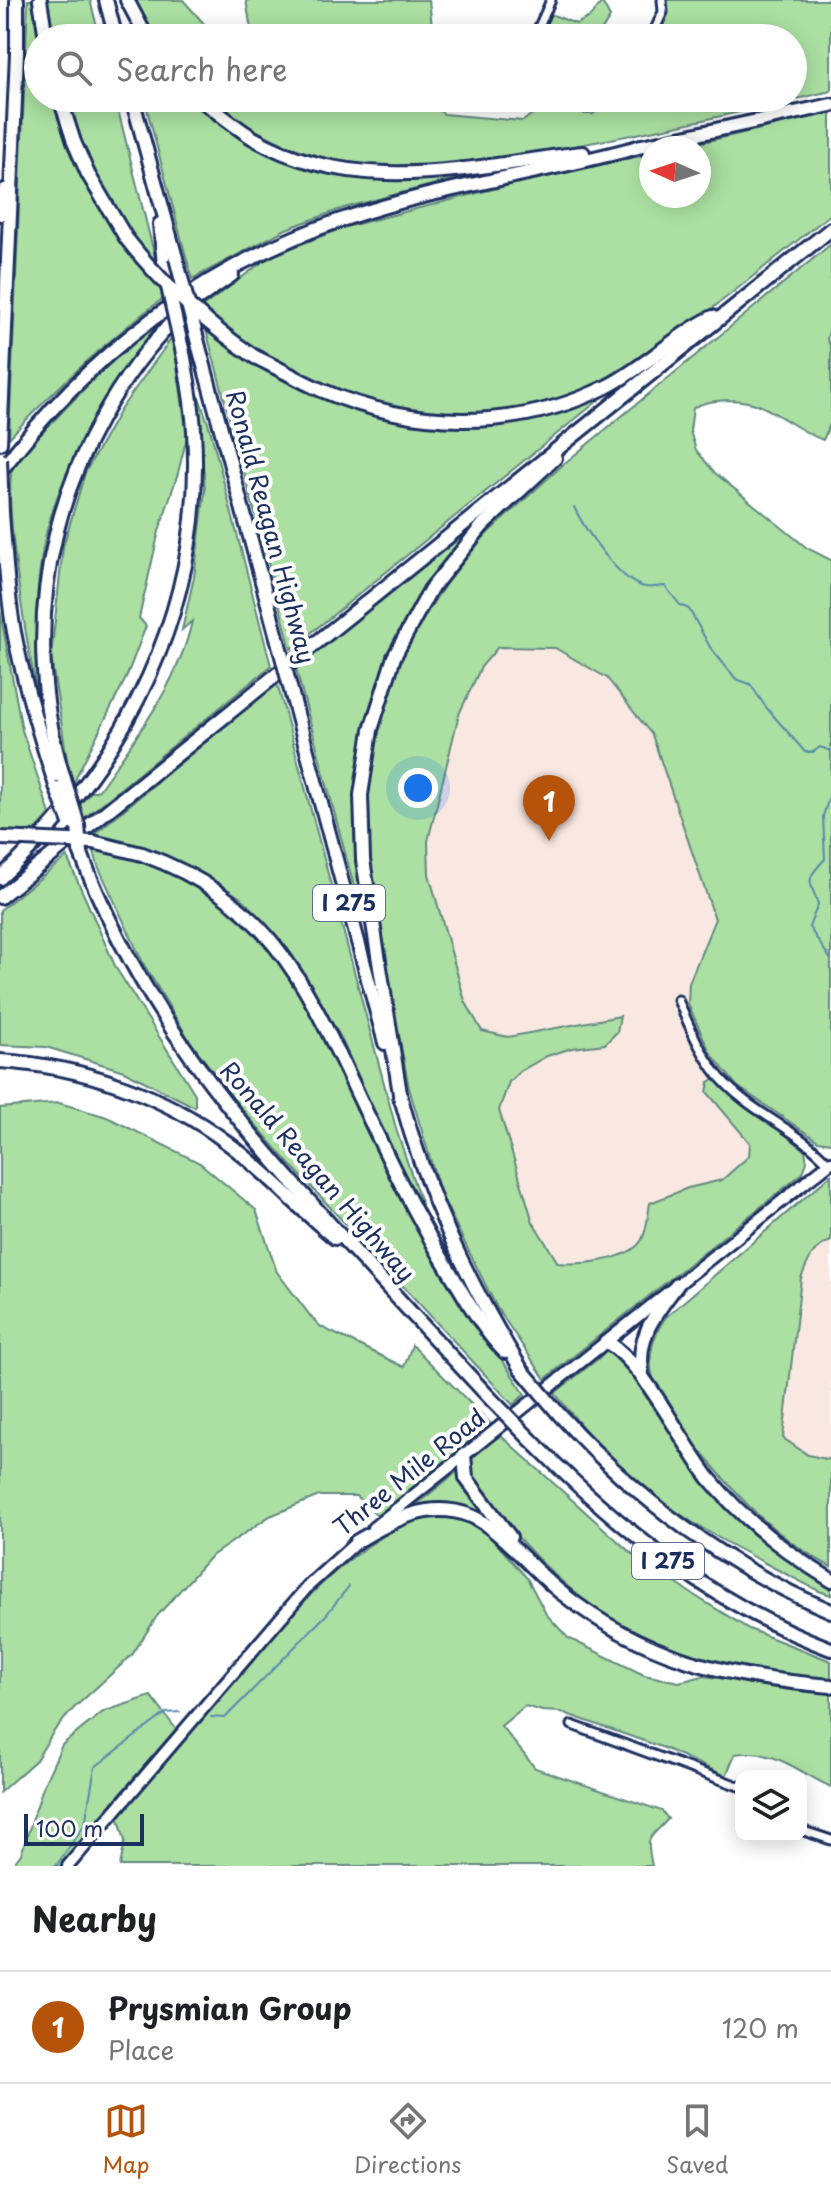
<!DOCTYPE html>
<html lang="en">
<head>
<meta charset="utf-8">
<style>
	body { margin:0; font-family:"Playpen Sans",sans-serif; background:#f2f2f2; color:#202124 }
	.controls { position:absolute; right:24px; bottom:24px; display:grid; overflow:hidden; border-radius:16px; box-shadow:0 4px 20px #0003 }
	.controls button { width:72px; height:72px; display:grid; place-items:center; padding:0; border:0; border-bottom:2px solid #e0e0e0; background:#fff; color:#202124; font:40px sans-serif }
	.compass { position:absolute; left:639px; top:136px; width:72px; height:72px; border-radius:50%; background:#fff; box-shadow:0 4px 20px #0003; rotate:273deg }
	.scale { position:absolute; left:24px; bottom:20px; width:120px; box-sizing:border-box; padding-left:8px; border:4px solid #1b2f5e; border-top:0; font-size:22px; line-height:28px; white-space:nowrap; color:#1b2f5e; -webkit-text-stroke:6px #fff; paint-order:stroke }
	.you { position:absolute; left:418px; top:788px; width:28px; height:28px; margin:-20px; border:6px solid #fff; border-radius:50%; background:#1a73e8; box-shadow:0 0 0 12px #1a73e833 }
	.badge { display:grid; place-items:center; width:52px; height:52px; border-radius:50%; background:#b45309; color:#fff; font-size:26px; font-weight:700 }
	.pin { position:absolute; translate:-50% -66px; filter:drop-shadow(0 2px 4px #0008) }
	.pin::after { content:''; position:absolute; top:42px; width:28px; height:24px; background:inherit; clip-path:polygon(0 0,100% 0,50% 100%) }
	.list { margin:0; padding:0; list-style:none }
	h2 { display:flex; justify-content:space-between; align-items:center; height:104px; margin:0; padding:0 32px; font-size:34px }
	h2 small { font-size:26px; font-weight:400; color:#757577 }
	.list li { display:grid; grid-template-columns:52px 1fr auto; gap:24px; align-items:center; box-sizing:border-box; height:112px; padding:0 32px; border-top:2px solid #e0e0e0 }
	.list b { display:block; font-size:30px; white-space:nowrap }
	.list p { margin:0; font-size:26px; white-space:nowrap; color:#757577 }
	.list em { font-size:26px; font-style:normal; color:#757577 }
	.icon { flex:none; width:44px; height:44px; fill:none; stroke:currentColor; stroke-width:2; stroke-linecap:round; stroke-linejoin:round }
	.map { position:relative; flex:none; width:831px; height:1866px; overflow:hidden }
	.search { position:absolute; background:#fff; box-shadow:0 4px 20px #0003; left:24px; right:24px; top:24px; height:88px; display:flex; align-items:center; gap:20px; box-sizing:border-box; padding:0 28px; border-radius:44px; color:#757577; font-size:30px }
	.sheet { height:216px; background:#fff }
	nav { display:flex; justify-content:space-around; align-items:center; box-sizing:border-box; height:112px; border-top:2px solid #e0e0e0; background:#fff; font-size:22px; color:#757577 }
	nav a { display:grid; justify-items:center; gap:4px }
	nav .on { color:#b45309 }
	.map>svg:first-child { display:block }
	.built { fill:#f9e8e2 }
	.green { fill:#abe0a2; stroke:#638880; stroke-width:2 }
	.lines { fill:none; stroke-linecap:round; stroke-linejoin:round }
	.stream { stroke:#568aab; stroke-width:2 }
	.street-casing { stroke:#1b2f5e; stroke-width:13 }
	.secondary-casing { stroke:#1b2f5e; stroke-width:16 }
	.highway-casing { stroke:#1b2f5e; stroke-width:18 }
	.street { stroke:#fff; stroke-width:7 }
	.secondary { stroke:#fff; stroke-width:10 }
	.highway { stroke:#fff; stroke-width:12 }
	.highway-bridge-casing { stroke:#1b2f5e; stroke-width:18; stroke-linecap:butt }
	.highway-bridge { stroke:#fff; stroke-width:12 }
	.labels { text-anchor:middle; stroke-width:8; stroke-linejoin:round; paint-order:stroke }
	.shield { fill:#fff; stroke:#5f6d8e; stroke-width:2 }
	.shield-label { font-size:22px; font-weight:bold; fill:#1b2f5e }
	.street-label { font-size:24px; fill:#1b2f5e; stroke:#fff }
</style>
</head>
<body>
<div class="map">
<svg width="831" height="1866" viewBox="0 0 831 1866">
	<rect width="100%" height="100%" fill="#fff"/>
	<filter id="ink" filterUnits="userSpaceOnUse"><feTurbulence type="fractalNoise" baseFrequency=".0125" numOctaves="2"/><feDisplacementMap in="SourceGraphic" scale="16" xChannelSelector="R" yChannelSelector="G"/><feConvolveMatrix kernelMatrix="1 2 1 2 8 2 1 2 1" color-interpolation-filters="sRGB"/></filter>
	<g filter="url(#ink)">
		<g class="built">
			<path d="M 498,647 L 555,648 L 607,678 L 652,735 L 715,919 L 689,983 L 688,1004 L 710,1052 L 726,1073 L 709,1082 L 707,1092 L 750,1142 L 749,1156 L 722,1180 L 688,1188 L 650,1203 L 642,1240 L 625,1254 L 576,1265 L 558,1263 L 533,1222 L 499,1110 L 509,1082 L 519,1072 L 547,1056 L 572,1048 L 605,1044 L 620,1016 L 508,1037 L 482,1031 L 465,1001 L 429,874 L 428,841 L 459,714 L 481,667 Z"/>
			<path d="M 831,1241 L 831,1460 L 829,1460 L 808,1455 L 783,1438 L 801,1278 L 810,1256 L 823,1244 Z"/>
		</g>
		<g class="green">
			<path d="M 28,0 L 32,0 L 39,38 L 38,98 L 51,98 L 82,179 L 119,241 L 164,290 L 165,297 C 108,339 58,386 9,438 Z"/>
			<path d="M 45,0 L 90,0 L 100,38 L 51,38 Z"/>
			<path d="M 132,0 L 183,0 L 207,27 L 252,35 L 246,0 L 429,0 L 432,26 L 436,38 L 154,38 Z"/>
			<path d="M 665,0 L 831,0 L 831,91 C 729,115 626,138 522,155 C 472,163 417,174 366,167 C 306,158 255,135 207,98 L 424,98 L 444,114 L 523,121 L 553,98 L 574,98 L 584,114 L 593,114 L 616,98 L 793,98 L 793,38 L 655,38 L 665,19 Z"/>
			<path d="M 602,2 L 610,17 L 597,38 L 537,38 L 548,13 L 576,24 L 590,17 Z"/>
			<path d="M 65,98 L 115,98 L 158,269 L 105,198 L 69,115 Z"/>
			<path d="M 144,98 L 192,98 L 247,140 L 301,164 L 349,177 L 406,180 L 465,176 L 344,208 L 286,229 L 192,279 Z"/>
			<path d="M 831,113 L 831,214 C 759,270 680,340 601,384 C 588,390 574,394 561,398 C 463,432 344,409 257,354 C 237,340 219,324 201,308 L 269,257 L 342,228 L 544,176 L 651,154 L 651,196 L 699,196 L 699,148 L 677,148 Z"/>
			<path d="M 831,244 L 831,323 L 827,339 L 831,348 L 831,422 L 823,440 C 799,431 783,416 761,406 C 742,398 710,398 693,408 L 690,431 L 696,450 L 715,473 L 807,548 L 831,560 L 831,1143 L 818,1141 L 737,1086 L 710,1052 L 688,1004 L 689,983 L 715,919 L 652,735 L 607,678 L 555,648 L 498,647 L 481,667 L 459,714 L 428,841 L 429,874 L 465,1001 L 482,1031 L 508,1037 L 620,1016 L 617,1032 L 605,1044 L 572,1048 L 547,1056 L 519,1072 L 509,1082 L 499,1110 L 533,1222 L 558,1263 C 580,1265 628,1261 641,1241 C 647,1232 648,1214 650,1203 L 688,1188 L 722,1180 L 749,1156 L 750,1143 L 707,1092 L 709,1082 L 715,1079 L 729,1092 L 805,1150 L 807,1162 L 803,1173 L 545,1379 L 497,1308 L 441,1195 L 409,1088 L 373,899 L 366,815 L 380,714 L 410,637 L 469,550 L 566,462 Z"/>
			<path d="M 169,315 L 169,319 C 111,378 52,478 41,561 C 34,606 36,651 38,696 C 29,656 0,493 14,462 L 115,357 Z"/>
			<path d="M 206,330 C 227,345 248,362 271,374 C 357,422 465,441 560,412 C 579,406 597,395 615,387 L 291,649 Z"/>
			<path d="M 173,336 L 187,437 L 178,473 L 159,531 L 139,618 L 146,626 L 126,678 L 77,775 L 72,791 L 51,657 L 63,547 L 85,473 L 120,410 Z"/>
			<path d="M 198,394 L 210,429 L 271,666 L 82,820 L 77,807 L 91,792 L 99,790 C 136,737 178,685 192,621 L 182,630 L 194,577 L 205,491 Z"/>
			<path d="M 473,527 C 399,609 353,715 354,826 C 354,853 359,879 363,905 L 359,905 L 296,669 Z"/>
			<path d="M 0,611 L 22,730 L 50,814 L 36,830 L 0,833 Z"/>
			<path d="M 277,683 L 397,1132 L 427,1220 L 396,1159 L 340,1036 L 288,949 L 241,898 L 200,872 L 150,849 L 92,836 Z"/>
			<path d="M 93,847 L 143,859 L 187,879 L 243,917 L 285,966 L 317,1020 L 436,1262 L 525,1394 L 513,1405 L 289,1163 L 235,1101 L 188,1038 L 143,963 L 98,866 Z"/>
			<path d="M 67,857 L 116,968 L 195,1094 L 195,1107 L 124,1071 L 46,1047 L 0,1045 L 0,910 Z"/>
			<path d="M 59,1103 L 107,1117 L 200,1163 L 256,1210 L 277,1272 L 312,1318 L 321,1327 L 404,1367 L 412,1345 L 491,1424 L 378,1516 L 356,1496 L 319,1496 L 270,1516 L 210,1557 L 157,1616 L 132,1655 L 74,1708 L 54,1731 L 36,1760 L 0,1792 L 0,1108 Z"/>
			<path d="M 831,1175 L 831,1241 C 813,1247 808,1261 801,1278 L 783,1438 L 808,1455 L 831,1460 L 831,1567 C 774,1536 742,1502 702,1453 C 684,1431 664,1408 654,1381 C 646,1358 653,1335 666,1317 Z"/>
			<path d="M 609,1350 L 626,1363 L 649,1402 L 716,1493 L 831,1585 L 831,1595 L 819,1591 C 759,1560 697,1530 643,1488 C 610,1462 581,1426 555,1393 Z"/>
			<path d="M 500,1435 L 630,1552 L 689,1592 L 749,1629 L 831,1661 L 831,1681 C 778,1675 727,1669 676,1652 C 603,1627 538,1565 492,1506 C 484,1496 466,1479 470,1464 C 472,1454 492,1442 500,1435 Z"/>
			<path d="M 458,1471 L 467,1490 L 494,1526 L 488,1521 L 411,1509 Z"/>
			<path d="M 424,1516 L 462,1519 L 488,1534 L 527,1578 L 546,1614 L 568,1638 L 644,1675 L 679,1682 L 703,1676 L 831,1693 L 831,1787 C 798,1772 775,1748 735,1754 L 726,1776 L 664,1748 L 561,1712 L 542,1711 L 525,1706 L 501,1726 L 535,1768 L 662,1811 L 668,1819 C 649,1841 645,1832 652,1866 L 120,1866 L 125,1841 L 118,1816 C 154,1772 192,1730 230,1687 C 287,1621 339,1549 424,1516 Z"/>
			<path d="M 151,1696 L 176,1729 L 100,1817 L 64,1866 L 12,1866 L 21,1854 L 44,1784 L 62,1745 L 103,1712 Z"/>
		</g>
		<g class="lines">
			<g class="stream">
				<path d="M 574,507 C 584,528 621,585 646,587 C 652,588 658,586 665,586 L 680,605 L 689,609 L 710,647 L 736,679 L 750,684 L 765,706 L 805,752 L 813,752 L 820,747 L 831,751"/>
				<path d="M 831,791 L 823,816 L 825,859 C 805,880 809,878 818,904 L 809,927 L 831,960"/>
				<path d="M 211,1717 L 225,1718 L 327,1614 L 349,1586"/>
				<path d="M 56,1866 L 85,1824 L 95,1767 L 166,1713 L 180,1712"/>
			</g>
			<defs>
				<g id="street">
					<path d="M 534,38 L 551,0"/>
					<path d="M 651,38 L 663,12 L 662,0"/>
					<path d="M 678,1000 C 690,1028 705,1064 727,1085 C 758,1116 800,1131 829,1164"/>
					<path d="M 572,1725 L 741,1787"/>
					<path d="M 801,1830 L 831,1840"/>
				</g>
				<g id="secondary">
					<path d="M 373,1528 L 831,1162"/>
					<path d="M 68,1866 L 308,1586 L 361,1538"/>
				</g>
				<g id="highway">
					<path d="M 40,0 L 46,38"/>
					<path d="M 106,0 L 116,38"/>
					<path d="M 127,0 L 147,38"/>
					<path d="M 60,98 L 74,142 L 88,174 L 126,238"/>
					<path d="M 132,98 L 176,258"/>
					<path d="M 199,98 C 217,112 234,126 253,138 C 357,198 472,166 583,153"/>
					<path d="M 637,147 L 831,105"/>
					<path d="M 0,214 L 5,190"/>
					<path d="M 160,224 L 165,275"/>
					<path d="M 199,347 L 278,641"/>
					<path d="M 255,357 C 277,367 298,380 321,390 C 412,429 515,432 606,387 C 644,368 674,336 713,317"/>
					<path d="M 0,443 L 17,53 L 17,0"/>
					<path d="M 0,472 C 87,355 203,267 341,220 C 439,186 542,174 642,146"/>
					<path d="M 2,513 C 5,553 7,593 14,632 C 24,685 40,737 57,789"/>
					<path d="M 295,706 L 385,1043"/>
					<path d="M 64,779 C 13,615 57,439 178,316 C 193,300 214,288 232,275"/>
					<path d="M 80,851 C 140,1011 236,1121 349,1245 C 396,1296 442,1347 489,1397"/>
					<path d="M 142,854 C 271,901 305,983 360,1099 C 388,1158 416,1217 450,1272 C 467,1300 482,1329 505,1352"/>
					<path d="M 0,878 C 127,762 205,606 194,431 C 193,407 188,382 184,358"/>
					<path d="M 0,897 L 831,229"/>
					<path d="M 0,1061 C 81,1066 164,1094 229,1144 C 267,1172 298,1208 335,1238"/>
					<path d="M 400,1095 C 427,1196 467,1280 521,1369"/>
					<path d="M 401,1100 L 363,860 L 361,795 L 371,730 L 394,657 L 430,590 L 483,525 L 555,458"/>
					<path d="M 606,1342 C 641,1358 682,1444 709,1478 C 743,1520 785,1552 831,1580"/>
					<path d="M 642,1373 C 636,1336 656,1313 677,1285"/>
					<path d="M 559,1414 C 636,1499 724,1566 831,1611"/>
					<path d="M 530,1439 C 617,1527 713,1605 831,1649"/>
					<path d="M 464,1455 L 466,1478 L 510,1537"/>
					<path d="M 356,1542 C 391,1521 429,1499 471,1516 C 498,1527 534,1571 559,1591 C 644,1659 725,1677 831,1686"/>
				</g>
			</defs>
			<use href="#street" class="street-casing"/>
			<use href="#secondary" class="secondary-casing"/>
			<use href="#highway" class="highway-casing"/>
			<use href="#street" class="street"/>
			<use href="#secondary" class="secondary"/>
			<use href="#highway" class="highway"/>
			<defs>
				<g id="highway-bridge">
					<path d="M 126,238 C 163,286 205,323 255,357"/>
					<path d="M 176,258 L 199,347"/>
					<path d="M 168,287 L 184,358"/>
					<path d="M 0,459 L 2,513"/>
					<path d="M 278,641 L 295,706"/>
					<path d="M 64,779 L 78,825 L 80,851"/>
					<path d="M 57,789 L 70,823"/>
					<path d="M 0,838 L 93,842 L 142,854"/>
					<path d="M 521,1369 L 559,1414"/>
					<path d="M 489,1397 L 530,1439"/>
				</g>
			</defs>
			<use href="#highway-bridge" class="highway-bridge-casing"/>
			<use href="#highway-bridge" class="highway-bridge"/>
		</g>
	</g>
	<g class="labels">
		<g class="shield">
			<rect x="313" y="885" width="72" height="36" rx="6"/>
			<rect x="632" y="1543" width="72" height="36" rx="6"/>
		</g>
		<g class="shield-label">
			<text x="349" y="911">I 275</text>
			<text x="668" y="1569">I 275</text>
		</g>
		<g class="street-label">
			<text transform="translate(270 527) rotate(75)" y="8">Ronald Reagan Highway</text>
			<text transform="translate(317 1172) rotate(49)" y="8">Ronald Reagan Highway</text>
			<text transform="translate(410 1473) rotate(-39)" y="8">Three Mile Road</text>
		</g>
	</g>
</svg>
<div class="controls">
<button><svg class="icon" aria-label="layers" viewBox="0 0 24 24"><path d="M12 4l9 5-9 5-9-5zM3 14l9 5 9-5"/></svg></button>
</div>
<svg class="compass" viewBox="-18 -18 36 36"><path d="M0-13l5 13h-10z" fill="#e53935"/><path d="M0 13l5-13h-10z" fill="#757577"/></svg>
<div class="scale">100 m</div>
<div class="you"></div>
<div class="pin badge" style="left:549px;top:841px">1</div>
<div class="search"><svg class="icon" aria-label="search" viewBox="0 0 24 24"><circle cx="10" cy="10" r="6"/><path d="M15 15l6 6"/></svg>Search here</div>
</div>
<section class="sheet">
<h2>Nearby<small></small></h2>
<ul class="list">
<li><span class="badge">1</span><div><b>Prysmian Group</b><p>Place</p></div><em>120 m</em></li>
</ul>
</section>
<nav>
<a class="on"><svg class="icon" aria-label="map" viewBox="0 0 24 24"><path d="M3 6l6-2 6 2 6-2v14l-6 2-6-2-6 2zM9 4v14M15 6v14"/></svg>Map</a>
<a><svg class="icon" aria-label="directions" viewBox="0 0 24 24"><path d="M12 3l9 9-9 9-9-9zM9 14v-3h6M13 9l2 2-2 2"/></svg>Directions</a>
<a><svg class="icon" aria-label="saved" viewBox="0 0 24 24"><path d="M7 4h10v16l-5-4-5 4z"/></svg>Saved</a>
</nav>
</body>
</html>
